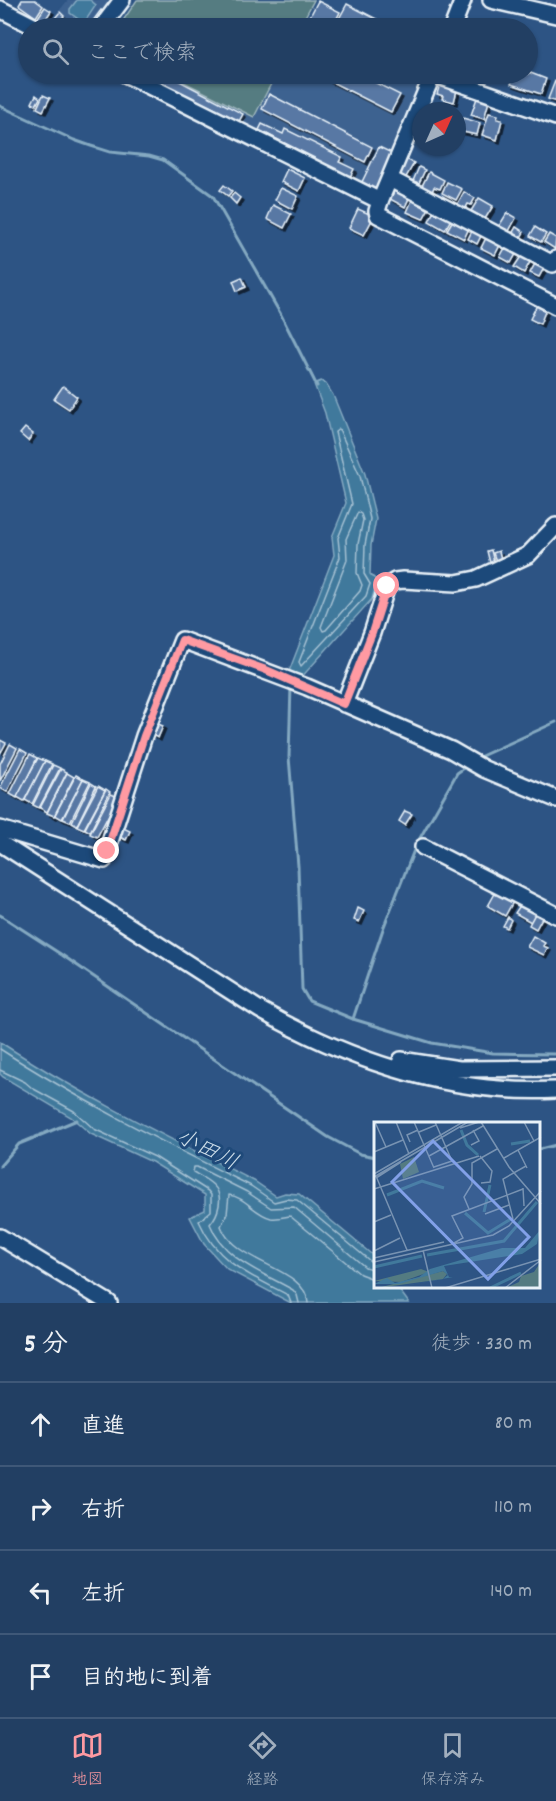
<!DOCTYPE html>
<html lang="ja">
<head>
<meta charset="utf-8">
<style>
	body { margin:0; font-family:Dekko,"Klee One",sans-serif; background:#2e4a6c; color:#f1f3f6 }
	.compass { position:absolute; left:412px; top:102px; width:54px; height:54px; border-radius:50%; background:#223f63; box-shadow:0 2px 4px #0004; rotate:45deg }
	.stop { position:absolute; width:18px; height:18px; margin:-14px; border:4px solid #ff9aa2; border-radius:50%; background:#fff }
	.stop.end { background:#ff9aa2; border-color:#fff; box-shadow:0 2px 6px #0008 }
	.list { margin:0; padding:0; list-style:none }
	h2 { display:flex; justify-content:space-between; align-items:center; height:78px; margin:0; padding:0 24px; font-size:26px }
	h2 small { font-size:20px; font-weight:400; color:#a2afbe }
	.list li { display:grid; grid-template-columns:39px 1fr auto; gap:18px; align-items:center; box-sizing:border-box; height:84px; padding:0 24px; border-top:2px solid #3f5878 }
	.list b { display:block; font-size:22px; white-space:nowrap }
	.list em { font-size:20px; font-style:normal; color:#a2afbe }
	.icon { flex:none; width:33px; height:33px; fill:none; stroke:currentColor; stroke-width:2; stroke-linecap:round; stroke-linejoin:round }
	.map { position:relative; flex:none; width:556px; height:1303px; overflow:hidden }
	.search { position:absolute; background:#223f63; box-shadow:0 2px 4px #0004; left:18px; right:18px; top:18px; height:66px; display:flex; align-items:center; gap:15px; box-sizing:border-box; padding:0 21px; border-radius:33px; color:#a2afbe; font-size:22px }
	.sheet { height:414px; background:#223f63 }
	nav { display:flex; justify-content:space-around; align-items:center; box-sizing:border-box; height:84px; border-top:2px solid #3f5878; background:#223f63; font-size:16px; color:#a2afbe }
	nav a { display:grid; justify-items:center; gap:3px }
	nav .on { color:#ff9aa2 }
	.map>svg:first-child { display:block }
	.built { fill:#3d6290 }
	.green { fill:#547b81; stroke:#9eb6bc; stroke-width:1.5 }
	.water { fill:#41799c; stroke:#84a9c1; stroke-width:1.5 }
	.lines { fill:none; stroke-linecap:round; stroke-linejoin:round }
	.shore { stroke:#a5c1d3; stroke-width:1.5 }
	.stream { stroke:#84a9c1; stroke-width:3 }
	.building { fill:#5978a4; stroke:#e8f1f8; stroke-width:1.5; filter:url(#shadow) }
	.minor-casing { stroke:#e8f1f8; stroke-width:20 }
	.minor { stroke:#1f4a7a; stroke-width:15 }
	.route { stroke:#ff9aa2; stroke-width:8 }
	.labels { text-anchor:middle; stroke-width:6; stroke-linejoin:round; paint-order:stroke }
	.water-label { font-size:22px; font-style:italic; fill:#cfdfea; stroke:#1f4a7a }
	.inset-river { fill:none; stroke:#41799c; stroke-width:3 }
	.inset-road { fill:none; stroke:#7893b2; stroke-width:1.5 }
	.view { fill:#82a0e8; fill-opacity:0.15; stroke:#82a0e8; stroke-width:3 }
	.inset-edge { fill:none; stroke:#e8f1f8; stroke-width:3 }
</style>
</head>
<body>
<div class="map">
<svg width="556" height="1303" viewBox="0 0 556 1303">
	<defs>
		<filter id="shadow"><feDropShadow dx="3" dy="3" stdDeviation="0" flood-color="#0009"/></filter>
	</defs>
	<rect width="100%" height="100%" fill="#2d5484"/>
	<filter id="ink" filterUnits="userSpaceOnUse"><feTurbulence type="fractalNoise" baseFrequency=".0167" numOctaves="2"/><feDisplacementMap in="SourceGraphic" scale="12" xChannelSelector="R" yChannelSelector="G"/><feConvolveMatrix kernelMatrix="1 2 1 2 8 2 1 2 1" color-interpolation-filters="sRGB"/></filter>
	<g filter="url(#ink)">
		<g class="built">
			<path d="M 68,0 L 117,0 L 95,28 L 46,27 Z"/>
			<path d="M 135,74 L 428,74 L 379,195 Z"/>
		</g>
		<g class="green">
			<path d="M 137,0 L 314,0 L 299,28 L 118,28 Z"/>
			<path d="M 168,74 L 276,74 L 254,117 Z"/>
		</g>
		<g class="water">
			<path d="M 77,0 L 90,0 L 96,5 L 84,23 L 70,13 L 70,9 Z"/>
			<path d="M 321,381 L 326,384 L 333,395 L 365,474 L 376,519 L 371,545 L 370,574 L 377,581 L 372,599 L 298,681 L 288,674 L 334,555 L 332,537 L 346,503 L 325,413 L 314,384 Z"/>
			<path d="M 0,1042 C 81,1095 167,1137 254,1181 L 276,1196 L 285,1193 L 299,1194 L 376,1258 L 376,1286 L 397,1287 L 409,1303 L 291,1303 L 227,1269 L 204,1244 L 190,1217 L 205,1210 L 205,1195 L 152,1162 L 91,1134 L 71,1117 L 3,1077 L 0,1074 Z"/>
		</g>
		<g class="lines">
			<g class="shore">
				<path d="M 339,429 L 360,476 L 370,519 L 365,545 L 364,574 L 370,584 L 366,596 L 301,666 L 299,662 L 340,557 L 338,538 L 352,504 L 335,432 Z"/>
				<path d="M 358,512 L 361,514 L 363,520 L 358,544 L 357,573 L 362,585 L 360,591 L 326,630 L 323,631 L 321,627 L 347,560 L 346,539 Z"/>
				<path d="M 0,1049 C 80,1101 165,1143 251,1186 L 274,1202 L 286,1199 L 297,1200 L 370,1261 L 376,1262"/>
				<path d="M 0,1070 L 25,1082 L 32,1088 L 74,1111 L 94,1129 L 155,1157 L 208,1191 L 211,1195 L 211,1211 L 199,1221 C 218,1264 250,1275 288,1295 L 291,1303"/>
				<path d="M 299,1303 L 297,1295 L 293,1290 C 262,1272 224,1260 210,1224 C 218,1215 225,1196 213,1185 C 208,1180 200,1176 193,1172 L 194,1167 L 197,1167 L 247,1192 L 271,1208 L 294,1207 L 365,1267 L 376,1270"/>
				<path d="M 308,1303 C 306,1267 234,1264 221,1226 L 227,1214 L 229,1195 C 245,1197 255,1214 271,1218 C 278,1219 284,1217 290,1216 L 360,1274 L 376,1280"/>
			</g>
			<g class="stream">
				<path d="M 461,24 L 470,4"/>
				<path d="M 112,74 L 120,78"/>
				<path d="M 0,106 L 74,140 L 91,146 L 110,152 L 149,156 L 163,160 L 213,196 L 280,313 L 317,386"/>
				<path d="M 440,238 L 477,257"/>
				<path d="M 541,290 L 556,297"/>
				<path d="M 291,685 L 289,757 L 298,866 L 302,989 L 309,1001 L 353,1019 L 432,1043 L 493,1053 L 556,1054"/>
				<path d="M 477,758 L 556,722"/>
				<path d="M 0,915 L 62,955 L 328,1137 L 360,1154 L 376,1157"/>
				<path d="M 353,1019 L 383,929 L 416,845 L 457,773 L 467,766"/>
				<path d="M 540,1149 L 556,1145"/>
				<path d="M 0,1166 L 19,1144 L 77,1120"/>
			</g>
		</g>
		<g class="building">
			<path d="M 22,0 L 35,0 L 43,6 L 36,17 L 19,5 Z"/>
			<path d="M 318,1 L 340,12 L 332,28 L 304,28 Z"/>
			<path d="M 347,4 L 394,28 L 334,28 Z"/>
			<path d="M 45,7 L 51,11 L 43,23 L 37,19 Z"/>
			<path d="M 101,10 L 106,13 L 96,25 L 92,22 Z"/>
			<path d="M 60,12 L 64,16 L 59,22 L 55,18 Z"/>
			<path d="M 70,19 L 80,28 L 63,28 Z"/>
			<path d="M 528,72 L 546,79 L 541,94 L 511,84 L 514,74 L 528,74 Z"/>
			<path d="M 156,74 L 166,74 L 243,114 L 238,123 L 153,78 Z"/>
			<path d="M 316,74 L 358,74 L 400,95 L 391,112 Z"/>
			<path d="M 555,81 L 556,81 L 556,102 L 548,99 Z"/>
			<path d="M 440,84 L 457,90 L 454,102 L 442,99 L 443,96 L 437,94 Z"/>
			<path d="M 269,94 L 372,147 L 365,162 L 262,109 Z"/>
			<path d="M 36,95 L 40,98 L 36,105 L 32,103 Z"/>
			<path d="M 43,95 L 50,98 L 43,111 L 37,108 Z"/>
			<path d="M 477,98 L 489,101 L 484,119 L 471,115 Z"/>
			<path d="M 489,113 L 498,115 L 497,119 L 502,120 L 497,140 L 482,135 Z"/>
			<path d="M 463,118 L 480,123 L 477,135 L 458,131 Z"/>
			<path d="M 262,124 L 283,134 L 285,129 L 342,157 L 339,162 L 354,169 L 350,177 L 259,130 Z"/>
			<path d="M 379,147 L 394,154 L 374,194 L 360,186 Z"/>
			<path d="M 406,159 L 414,163 L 405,179 L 397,175 Z"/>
			<path d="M 419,167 L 425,170 L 419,183 L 413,181 Z"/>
			<path d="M 287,169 L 305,178 L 299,191 L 281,182 Z"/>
			<path d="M 429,172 L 444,180 L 440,189 L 434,187 L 432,192 L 422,186 Z"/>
			<path d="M 447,182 L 462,189 L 456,200 L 442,193 Z"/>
			<path d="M 224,185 L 232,191 L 228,196 L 220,190 Z"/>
			<path d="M 281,188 L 298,196 L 292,209 L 275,200 Z"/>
			<path d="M 395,189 L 410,196 L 405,207 L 390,199 Z"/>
			<path d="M 464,192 L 475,198 L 471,205 L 468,204 L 464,211 L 456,207 Z"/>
			<path d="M 234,193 L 240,198 L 236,204 L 230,198 Z"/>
			<path d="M 413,198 L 430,206 L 423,219 L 407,212 Z"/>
			<path d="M 479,198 L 493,206 L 485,219 L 471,211 Z"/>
			<path d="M 273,205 L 291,214 L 284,228 L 267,219 Z"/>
			<path d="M 358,209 L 374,216 L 364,235 L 349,228 Z"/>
			<path d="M 434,211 L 451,219 L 445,230 L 429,221 Z"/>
			<path d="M 507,213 L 516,218 L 509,231 L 499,226 Z"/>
			<path d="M 453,220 L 469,228 L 464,239 L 447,230 Z"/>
			<path d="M 516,227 L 524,232 L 520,239 L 512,234 Z"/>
			<path d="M 535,227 L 546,234 L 541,242 L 530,236 Z"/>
			<path d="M 472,231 L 481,236 L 477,244 L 468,239 Z"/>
			<path d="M 549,234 L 556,238 L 555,249 L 544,242 Z"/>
			<path d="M 487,236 L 501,243 L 495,255 L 481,248 Z"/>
			<path d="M 505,248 L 516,254 L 511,263 L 500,257 Z"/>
			<path d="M 522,255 L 531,260 L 524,273 L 514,267 Z"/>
			<path d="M 536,262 L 545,266 L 539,277 L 530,273 Z"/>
			<path d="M 242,277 L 246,287 L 237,291 L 233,281 Z"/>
			<path d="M 538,303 L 547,307 L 540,324 L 530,319 Z"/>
			<path d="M 63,386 L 77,397 L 69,409 L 54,399 Z"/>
			<path d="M 25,428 L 33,434 L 28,441 L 20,434 Z"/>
			<path d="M 491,550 L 494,562 L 490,563 L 487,551 Z"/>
			<path d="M 499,551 L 501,559 L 496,561 L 493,553 Z"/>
			<path d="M 153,722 L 163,726 L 158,738 L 148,733 Z"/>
			<path d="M 0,740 L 6,743 L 0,754 Z"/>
			<path d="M 10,744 L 17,748 L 0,781 L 0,764 Z"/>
			<path d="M 20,749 L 27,753 L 7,792 L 0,788 Z"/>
			<path d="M 30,754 L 37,758 L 17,798 L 10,794 Z"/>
			<path d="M 38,758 L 45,761 L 24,801 L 17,797 Z"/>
			<path d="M 45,761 L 52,764 L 32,804 L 25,800 Z"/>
			<path d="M 53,765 L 60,768 L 39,808 L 33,805 Z"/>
			<path d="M 61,769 L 67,772 L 47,812 L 40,808 Z"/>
			<path d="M 67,773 L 74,777 L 54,816 L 47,813 Z"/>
			<path d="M 76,775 L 83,779 L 62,819 L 55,815 Z"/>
			<path d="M 83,779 L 90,782 L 70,822 L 63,819 Z"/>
			<path d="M 91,783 L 96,786 L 77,825 L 72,822 Z"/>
			<path d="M 98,786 L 105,790 L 84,829 L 77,826 Z"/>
			<path d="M 106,789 L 110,792 L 90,832 L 85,829 Z"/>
			<path d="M 111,794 L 118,797 L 97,837 L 90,834 Z"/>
			<path d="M 405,811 L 412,814 L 405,825 L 399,821 Z"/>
			<path d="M 119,826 L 130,831 L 126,840 L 115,835 Z"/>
			<path d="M 497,890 L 514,900 L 505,916 L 488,906 Z"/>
			<path d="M 521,904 L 536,912 L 531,922 L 515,913 Z"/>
			<path d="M 358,908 L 364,911 L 359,922 L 354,920 Z"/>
			<path d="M 536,912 L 543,916 L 536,929 L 529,925 Z"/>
			<path d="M 508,917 L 511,920 L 507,928 L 503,926 Z"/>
			<path d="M 533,936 L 545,943 L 543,946 L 548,948 L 544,955 L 527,947 Z"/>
		</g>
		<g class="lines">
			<defs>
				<g id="minor">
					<path d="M 491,0 L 556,15"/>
					<path d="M 0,9 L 37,28"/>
					<path d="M 101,28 L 122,0"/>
					<path d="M 452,28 L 463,0"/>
					<path d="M 125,74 L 380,201 L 377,211 L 378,215 L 556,306"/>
					<path d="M 433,74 L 556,117"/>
					<path d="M 390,179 L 553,264 L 556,259"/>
					<path d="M 380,201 L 433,74"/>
					<path d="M 344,704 L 372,633 L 387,586 L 395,581 L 403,580 L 456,583 L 476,579 L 528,555 L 556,526"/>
					<path d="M 0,829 L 104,860 L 144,736 L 182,640 L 307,687 L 451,750 L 484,769 L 556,799"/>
					<path d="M 0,843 L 260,1010 C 350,1061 452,1095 556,1090"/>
					<path d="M 423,847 L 556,915"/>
					<path d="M 401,1060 L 459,1069 L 556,1068"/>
					<path d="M 0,1237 L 109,1303"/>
				</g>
			</defs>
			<use href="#minor" class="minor-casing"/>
			<use href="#minor" class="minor"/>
		</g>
	</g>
	<g class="lines" filter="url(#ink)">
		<path class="route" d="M 107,851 L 144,736 L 182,640 L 266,670 L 344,704 L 372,633 L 387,586"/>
	</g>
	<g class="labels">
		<g class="water-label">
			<text transform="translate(208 1148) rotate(27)" y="8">小田川</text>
		</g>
	</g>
	<g transform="translate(374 1122)">
		<rect width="166" height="166" fill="#2d5484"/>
		<path d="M 40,35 L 45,50 L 29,57 L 26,42 ZM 166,141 L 166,166 L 132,166 L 145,160 L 147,154 L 160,150 ZM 47,147 L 55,150 L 27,160 L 0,159 ZM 69,149 L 73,152 L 69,157 L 4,166 Z" fill="#547b81"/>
		<path d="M 166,108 L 163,122 L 148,132 L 70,144 L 75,155 L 79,155 L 18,166 L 69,157 L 74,153 L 69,149 L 25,162 L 0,162 L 13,156 L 21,161 L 45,155 L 56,147 L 128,126 L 151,126 Z" fill="#41799c"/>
		<path class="inset-river" d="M 87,8 L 93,23 L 104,33M 137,22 L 156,19M 13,73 L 48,59 L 70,66M 110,90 L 116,63M 91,91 L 114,111 L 137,97M 53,133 L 130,119 L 163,80M 0,145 L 48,134M 116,166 L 147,151"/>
		<path class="inset-road" d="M 1,0 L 12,25M 22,0 L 35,32M 40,0 L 60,46M 107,0 L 135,45 L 167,82M 150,0 L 160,19M 86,6 L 105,0M 45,10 L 62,3M 36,20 L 33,13 L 44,8M 97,23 L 105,19 L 99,8M 144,28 L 153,46M 0,30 L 29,18M 55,34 L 109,4M 106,34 L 118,49 L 116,60 L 107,61M 130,36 L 167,15M 60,45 L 78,39 L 61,0M 0,52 L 89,0M 2,54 L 33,128M 0,55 L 94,0M 2,56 L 27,40M 149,66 L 150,84M 0,67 L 105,34M 95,87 L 90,75 L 98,62 L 98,41 L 123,27M 111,92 L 135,83M 139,97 L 129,57 L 152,44M 0,100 L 17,93M 80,121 L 89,116 L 78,94 L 149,67M 49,128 L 58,166M 0,129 L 26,116M 0,136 L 70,120M 0,140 L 119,113 L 135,104 L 167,69M 43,166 L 71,166 L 167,137M 131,166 L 167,138"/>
		<path class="view" d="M 59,19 L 155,115 L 114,157 L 18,60 Z"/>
		<rect width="166" height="166" class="inset-edge"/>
	</g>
</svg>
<svg class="compass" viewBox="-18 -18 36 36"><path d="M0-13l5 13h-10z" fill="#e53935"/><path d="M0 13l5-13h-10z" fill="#a2afbe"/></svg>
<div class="stop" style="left:387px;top:586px"></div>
<div class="stop end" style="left:107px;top:851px"></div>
<div class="search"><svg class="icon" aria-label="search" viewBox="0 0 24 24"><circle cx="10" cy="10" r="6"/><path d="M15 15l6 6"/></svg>ここで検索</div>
</div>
<section class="sheet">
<h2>5 分<small>徒歩 · 330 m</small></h2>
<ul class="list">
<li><svg class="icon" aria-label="ahead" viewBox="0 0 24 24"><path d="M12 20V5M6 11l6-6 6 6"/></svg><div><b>直進</b></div><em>80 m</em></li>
<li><svg class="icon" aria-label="right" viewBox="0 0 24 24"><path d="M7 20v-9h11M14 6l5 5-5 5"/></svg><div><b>右折</b></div><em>110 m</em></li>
<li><svg class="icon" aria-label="left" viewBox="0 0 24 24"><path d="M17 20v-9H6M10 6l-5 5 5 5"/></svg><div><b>左折</b></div><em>140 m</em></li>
<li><svg class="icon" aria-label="arrive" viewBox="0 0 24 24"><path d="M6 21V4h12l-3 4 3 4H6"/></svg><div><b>目的地に到着</b></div></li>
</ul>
</section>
<nav>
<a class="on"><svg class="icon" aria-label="map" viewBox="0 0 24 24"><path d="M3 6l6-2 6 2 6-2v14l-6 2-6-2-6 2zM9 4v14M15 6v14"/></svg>地図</a>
<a><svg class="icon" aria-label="directions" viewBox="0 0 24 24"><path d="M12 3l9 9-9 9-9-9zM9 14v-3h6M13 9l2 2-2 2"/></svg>経路</a>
<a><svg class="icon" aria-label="saved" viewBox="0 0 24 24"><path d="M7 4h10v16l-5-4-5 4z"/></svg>保存済み</a>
</nav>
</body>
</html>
